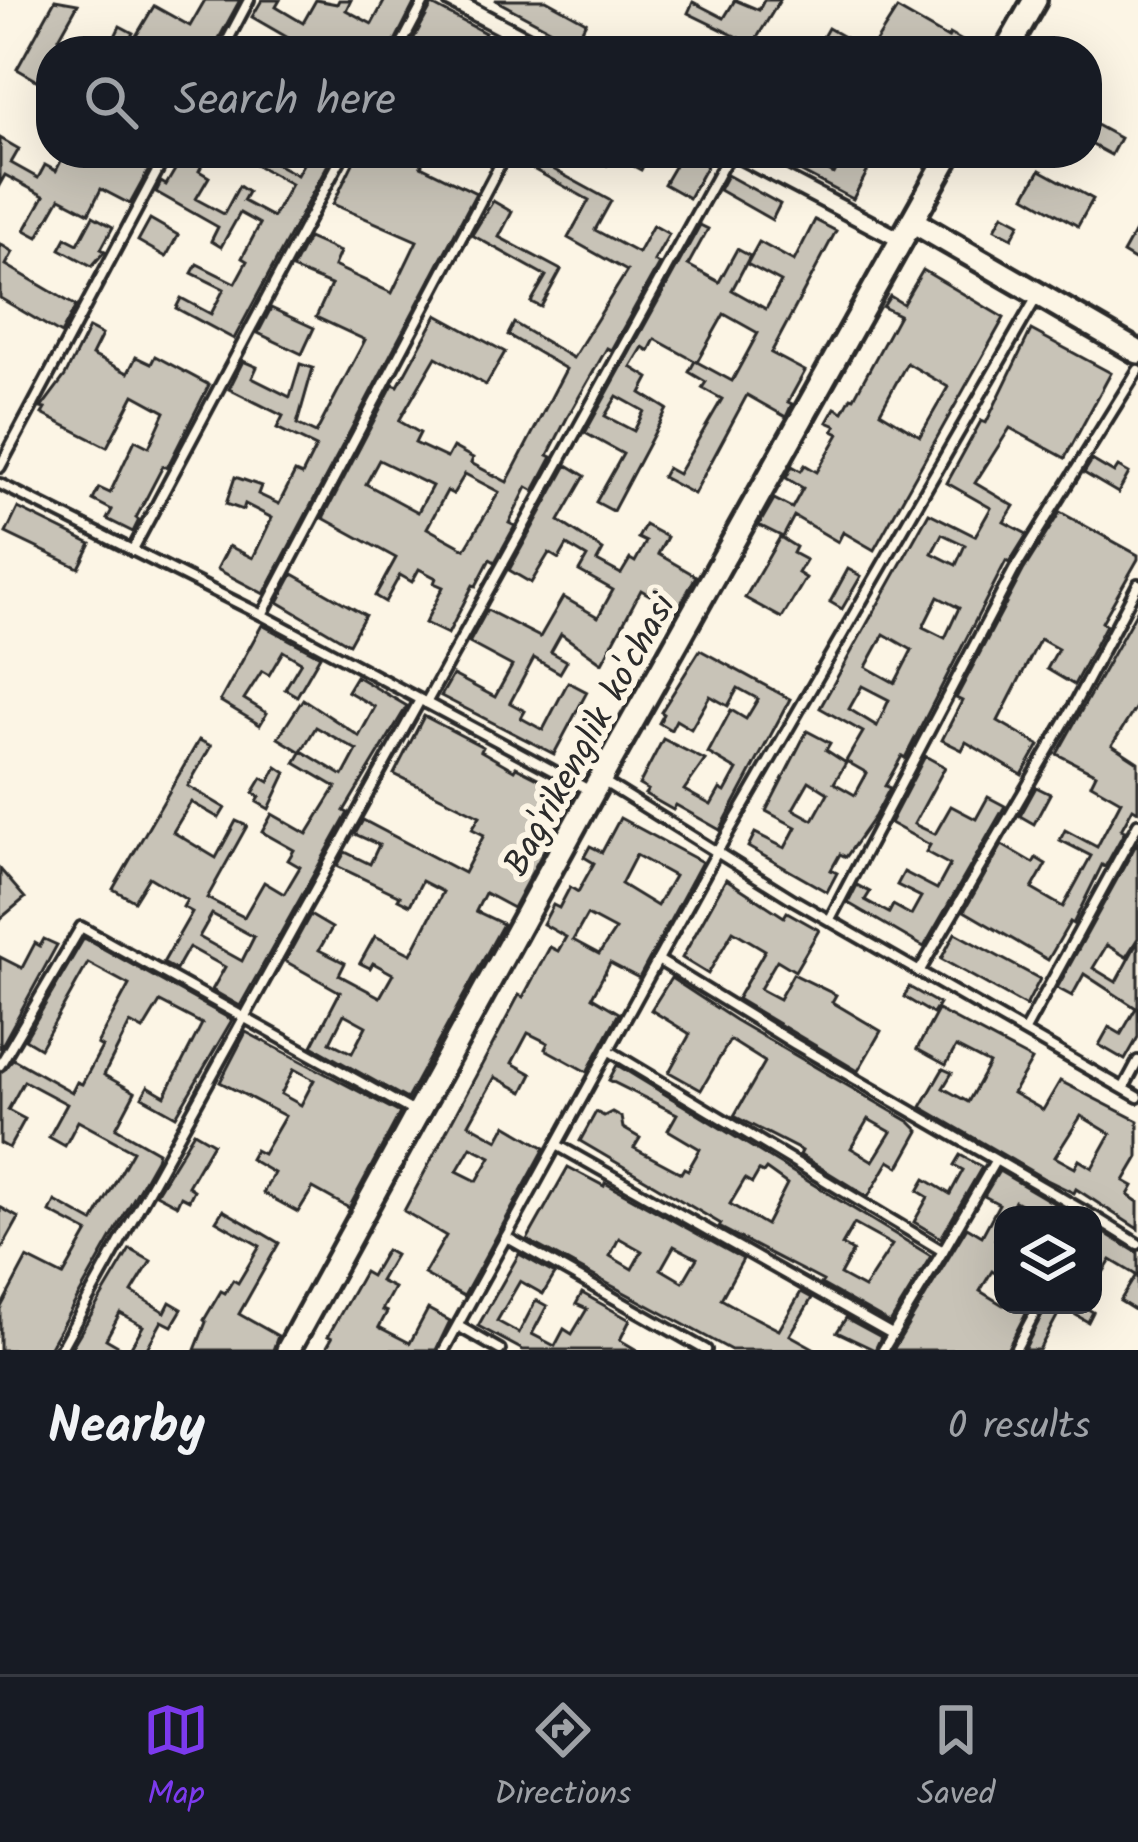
<!DOCTYPE html>
<html lang="en">
<head>
<meta charset="utf-8">
<style>
	body { margin:0; font-family:Kalam,sans-serif; background:#20242c; color:#f1f3f6 }
	.controls { position:absolute; right:36px; bottom:36px; display:grid; overflow:hidden; border-radius:24px; box-shadow:0 12px 48px #0002 }
	.controls button { width:108px; height:108px; display:grid; place-items:center; padding:0; border:0; border-bottom:3px solid #363941; background:#171b24; color:#f1f3f6; font:60px sans-serif }
	.list { margin:0; padding:0; list-style:none }
	h2 { display:flex; justify-content:space-between; align-items:center; height:156px; margin:0; padding:0 48px; font-size:51px }
	h2 small { font-size:39px; font-weight:400; color:#9ea1a6 }
	.icon { flex:none; width:66px; height:66px; fill:none; stroke:currentColor; stroke-width:2; stroke-linecap:round; stroke-linejoin:round }
	.map { position:relative; flex:none; width:1138px; height:1350px; overflow:hidden }
	.search { position:absolute; background:#171b24; box-shadow:0 12px 48px #0002; left:36px; right:36px; top:36px; height:132px; display:flex; align-items:center; gap:30px; box-sizing:border-box; padding:0 42px; border-radius:48px; color:#9ea1a6; font-size:45px }
	.sheet { height:324px; background:#171b24 }
	nav { display:flex; justify-content:space-around; align-items:center; box-sizing:border-box; height:168px; border-top:3px solid #363941; background:#171b24; font-size:33px; color:#9ea1a6 }
	nav a { display:grid; justify-items:center; gap:6px }
	nav .on { color:#7c3aed }
	.map>svg:first-child { display:block }
	.building { fill:#c8c3b7; stroke:#2b2b2b; stroke-width:3; fill-rule:evenodd }
	.lines { fill:none; stroke-linecap:round; stroke-linejoin:round }
	.lane-casing { stroke:#2b2b2b; stroke-width:16 }
	.street-casing { stroke:#2b2b2b; stroke-width:22 }
	.secondary-casing { stroke:#2b2b2b; stroke-width:30 }
	.lane { stroke:#fcf5e5; stroke-width:8 }
	.street { stroke:#fcf5e5; stroke-width:14 }
	.secondary { stroke:#fcf5e5; stroke-width:21 }
	.labels { text-anchor:middle; stroke-width:12; stroke-linejoin:round; paint-order:stroke }
	.street-label { font-size:36px; fill:#2b2b2b; stroke:#fcf5e5 }
</style>
</head>
<body>
<div class="map">
<svg width="1138" height="1350" viewBox="0 0 1138 1350">
	<rect width="100%" height="100%" fill="#fcf5e5"/>
	<filter id="ink" filterUnits="userSpaceOnUse"><feTurbulence type="fractalNoise" baseFrequency=".00833" numOctaves="2"/><feDisplacementMap in="SourceGraphic" scale="24" xChannelSelector="R" yChannelSelector="G"/><feConvolveMatrix kernelMatrix="1 2 1 2 8 2 1 2 1" color-interpolation-filters="sRGB"/></filter>
	<g filter="url(#ink)">
		<g class="building">
			<path d="M 55,0 L 78,4 L 59,38 L 83,51 L 51,51 L 38,81 L 17,69 Z"/>
			<path d="M 205,0 L 240,0 L 212,51 L 150,51 L 133,41 L 154,6 L 190,26 Z"/>
			<path d="M 262,0 L 280,0 L 276,7 L 303,23 L 316,0 L 337,4 L 339,0 L 351,0 L 346,10 L 372,24 L 385,0 L 416,0 L 390,51 L 339,51 L 319,40 L 311,51 L 252,17 Z"/>
			<path d="M 495,0 L 546,0 L 586,22 L 575,43 Z"/>
			<path d="M 735,0 L 759,10 L 764,0 L 780,0 L 749,51 L 737,51 L 743,40 L 688,13 L 693,2 L 724,18 Z"/>
			<path d="M 432,5 L 485,33 L 476,51 L 407,51 Z"/>
			<path d="M 897,9 L 948,38 L 950,34 L 980,51 L 870,51 Z"/>
			<path d="M 120,26 L 133,33 L 124,51 L 108,51 Z"/>
			<path d="M 828,28 L 869,51 L 815,51 Z"/>
			<path d="M 1087,120 L 1120,138 L 1111,155 L 1087,142 Z"/>
			<path d="M 0,138 L 19,149 L 11,163 L 38,178 L 45,165 L 56,171 L 65,153 L 85,153 L 107,164 L 113,153 L 158,153 L 130,204 L 101,189 L 89,213 L 60,198 L 38,237 L 25,230 L 44,196 L 5,175 L 0,184 Z"/>
			<path d="M 185,153 L 203,163 L 199,171 L 209,177 L 196,199 L 224,214 L 239,186 L 248,192 L 243,201 L 273,217 L 291,184 L 251,162 L 256,153 L 297,175 L 309,153 L 334,153 L 234,339 L 176,308 L 181,298 L 211,314 L 224,289 L 192,273 L 197,264 L 235,283 L 247,261 L 242,258 L 260,224 L 240,213 L 221,247 L 211,241 L 218,227 L 156,192 L 161,182 L 166,185 Z"/>
			<path d="M 358,153 L 427,153 L 421,166 L 476,193 L 264,594 L 217,569 L 229,546 L 253,558 L 272,518 L 245,504 L 243,510 L 226,504 L 235,477 L 261,486 L 258,494 L 279,504 L 295,472 L 302,475 L 316,447 L 277,428 L 283,416 L 229,389 L 243,361 L 257,367 L 252,378 L 290,397 L 300,364 L 313,368 L 297,424 L 316,433 L 365,340 L 316,317 L 331,285 L 292,269 L 308,238 L 340,252 L 334,266 L 392,293 L 417,241 L 333,204 Z"/>
			<path d="M 514,153 L 545,153 L 540,162 L 611,201 L 595,230 L 638,253 L 653,225 L 669,234 L 654,261 L 659,264 L 611,350 L 607,348 L 567,418 L 548,455 L 552,457 L 534,491 L 527,487 L 509,523 L 515,526 L 495,562 L 490,559 L 476,586 L 473,585 L 448,634 L 425,623 L 443,587 L 434,583 L 436,578 L 419,569 L 412,582 L 400,575 L 385,602 L 375,596 L 396,558 L 323,518 L 393,384 L 398,386 L 437,315 L 505,352 L 486,385 L 436,357 L 399,421 L 420,433 L 415,443 L 447,458 L 453,447 L 473,458 L 471,463 L 507,482 L 566,369 L 508,335 L 514,323 L 573,358 L 627,271 L 568,238 L 589,200 L 513,158 ZM 379,460 L 432,486 L 418,512 L 366,484 ZM 465,474 L 499,492 L 465,549 L 427,528 L 447,491 L 453,494 Z"/>
			<path d="M 585,153 L 650,153 L 641,170 L 613,155 L 607,165 Z"/>
			<path d="M 682,153 L 702,153 L 711,158 L 689,198 L 664,184 Z"/>
			<path d="M 845,153 L 877,153 L 853,199 L 794,168 L 800,156 L 834,174 Z"/>
			<path d="M 1040,170 L 1093,199 L 1078,226 L 1025,196 Z"/>
			<path d="M 727,175 L 780,204 L 772,220 L 719,190 Z"/>
			<path d="M 493,201 L 512,212 L 499,237 L 561,270 L 541,307 L 531,302 L 546,276 L 472,235 Z"/>
			<path d="M 1003,214 L 1020,223 L 1012,238 L 995,229 Z"/>
			<path d="M 93,216 L 113,227 L 101,249 L 105,251 L 92,266 L 60,249 L 66,238 L 78,244 Z"/>
			<path d="M 150,219 L 178,235 L 166,257 L 138,241 Z"/>
			<path d="M 815,220 L 836,231 L 771,353 L 805,371 L 788,402 L 792,404 L 786,417 L 747,395 L 694,494 L 662,477 L 667,468 L 678,474 L 722,399 L 702,388 L 706,382 L 689,372 L 695,361 L 655,339 L 649,351 L 643,347 L 631,367 L 649,378 L 641,393 L 667,409 L 613,511 L 596,502 L 623,454 L 585,433 L 700,225 L 708,229 L 688,265 L 719,282 L 737,249 L 750,256 L 732,290 L 766,309 L 781,282 L 747,264 L 759,242 L 794,261 ZM 724,314 L 758,333 L 732,381 L 697,362 ZM 617,396 L 644,411 L 634,431 L 605,416 Z"/>
			<path d="M 1138,226 L 1138,262 L 1123,253 Z"/>
			<path d="M 0,244 L 13,252 L 6,265 L 76,306 L 61,334 L 0,298 Z"/>
			<path d="M 923,270 L 1004,318 L 874,550 L 843,532 L 838,542 L 794,516 L 783,537 L 759,525 L 774,499 L 792,508 L 803,488 L 786,478 L 792,466 L 801,471 L 805,465 L 817,472 L 839,434 L 833,431 L 836,426 L 827,422 L 835,408 L 843,412 L 851,397 L 854,398 L 899,315 L 883,307 L 890,296 L 903,304 ZM 907,363 L 948,387 L 920,436 L 880,412 Z"/>
			<path d="M 271,308 L 314,328 L 302,354 L 258,333 Z"/>
			<path d="M 89,328 L 102,335 L 92,355 L 128,373 L 136,357 L 151,364 L 155,356 L 209,385 L 167,468 L 163,466 L 136,518 L 139,520 L 133,532 L 107,519 L 112,510 L 93,500 L 99,488 L 110,493 L 135,440 L 149,447 L 165,412 L 134,395 L 107,447 L 42,414 L 45,409 L 41,408 L 65,376 Z"/>
			<path d="M 1031,330 L 1111,373 L 1065,458 L 1010,428 L 975,483 L 1014,506 L 1004,522 L 1027,534 L 1009,563 L 1006,561 L 905,758 L 902,756 L 885,786 L 890,788 L 875,816 L 846,857 L 840,854 L 831,870 L 837,873 L 827,892 L 748,847 L 755,833 L 785,848 L 796,827 L 766,811 L 807,731 L 830,743 L 826,750 L 846,763 L 834,783 L 855,795 L 867,773 L 846,761 L 863,732 L 820,708 L 929,513 L 975,536 L 991,508 L 947,483 L 981,421 L 986,423 ZM 942,534 L 965,545 L 956,565 L 932,553 ZM 938,597 L 959,608 L 945,638 L 923,627 ZM 884,634 L 912,650 L 895,683 L 866,667 ZM 862,686 L 889,700 L 877,726 L 849,709 ZM 809,781 L 828,793 L 813,820 L 793,809 Z"/>
			<path d="M 1092,460 L 1114,473 L 1118,467 L 1129,473 L 1118,493 L 1084,473 Z"/>
			<path d="M 567,465 L 585,476 L 559,521 L 603,550 L 597,561 L 621,574 L 630,559 L 635,562 L 646,542 L 638,538 L 645,525 L 667,537 L 658,554 L 696,576 L 677,611 L 641,590 L 602,663 L 561,634 L 551,652 L 567,661 L 560,673 L 534,658 L 510,703 L 525,711 L 521,718 L 543,730 L 568,682 L 587,692 L 554,754 L 441,696 L 453,675 L 495,697 L 512,666 L 469,643 L 487,610 L 540,637 L 563,597 L 598,617 L 613,590 L 579,571 L 587,557 L 567,545 L 559,559 L 549,553 L 531,583 L 509,570 Z"/>
			<path d="M 18,508 L 91,544 L 79,568 L 6,533 Z"/>
			<path d="M 1060,512 L 1138,555 L 1138,559 L 1102,622 L 1106,625 L 1074,685 L 1047,669 L 1058,649 L 1040,639 L 998,721 L 1039,745 L 1022,775 L 966,742 L 962,750 L 942,740 L 962,701 L 956,698 L 1023,571 Z"/>
			<path d="M 780,537 L 796,547 L 793,553 L 806,560 L 798,573 L 806,578 L 782,618 L 745,598 Z"/>
			<path d="M 848,569 L 861,576 L 842,609 L 830,602 Z"/>
			<path d="M 293,574 L 365,615 L 349,644 L 278,602 Z"/>
			<path d="M 1138,609 L 1138,704 L 1112,745 L 1138,762 L 1138,811 L 1133,808 L 1121,830 L 1125,831 L 1105,867 L 1102,865 L 1073,924 L 1070,922 L 1048,960 L 964,911 L 1002,845 L 1033,863 L 1036,858 L 1046,864 L 1032,889 L 1063,907 L 1074,887 L 1091,856 L 1060,840 L 1065,830 L 1097,847 L 1121,801 L 1091,784 L 1096,774 L 1057,754 Z"/>
			<path d="M 262,625 L 320,656 L 297,696 L 285,689 L 301,662 L 283,651 L 269,675 L 262,671 L 244,699 L 267,713 L 260,725 L 220,701 Z"/>
			<path d="M 700,650 L 790,699 L 720,830 L 676,805 L 673,810 L 645,794 L 648,790 L 639,785 L 663,739 L 705,760 L 684,790 L 711,805 L 720,789 L 725,792 L 737,770 L 708,753 L 731,710 L 746,719 L 758,699 L 738,688 L 728,706 L 710,696 L 691,729 L 676,720 L 671,730 L 659,723 L 664,714 L 661,712 Z"/>
			<path d="M 356,676 L 407,706 L 344,811 L 348,813 L 240,1006 L 212,990 L 225,967 L 189,947 L 176,970 L 163,963 L 192,912 L 183,907 L 187,900 L 149,877 L 134,901 L 113,889 L 199,740 L 211,746 L 188,786 L 225,808 L 219,818 L 191,802 L 173,832 L 216,858 L 236,821 L 247,826 L 207,898 L 244,917 L 264,882 L 284,894 L 300,867 L 288,860 L 294,850 L 262,832 L 272,814 L 307,834 L 336,787 L 295,763 L 302,751 L 343,776 L 357,750 L 316,727 L 301,752 L 278,738 L 303,699 L 359,736 L 375,707 L 347,691 ZM 212,914 L 254,937 L 242,961 L 199,937 Z"/>
			<path d="M 424,716 L 483,747 L 481,751 L 514,770 L 516,767 L 573,796 L 513,908 L 485,893 L 476,911 L 503,924 L 407,1099 L 312,1046 L 340,992 L 285,961 L 310,915 L 332,928 L 319,950 L 345,963 L 339,975 L 380,997 L 393,974 L 373,963 L 370,968 L 360,963 L 375,936 L 411,954 L 443,892 L 422,881 L 410,905 L 398,899 L 400,896 L 337,866 L 345,852 L 370,864 L 379,845 L 355,834 L 363,820 L 464,873 L 484,835 L 472,829 L 480,816 L 394,774 ZM 344,1014 L 366,1026 L 352,1053 L 330,1042 Z"/>
			<path d="M 925,756 L 945,767 L 914,824 L 935,834 L 951,806 L 976,819 L 988,797 L 1005,806 L 924,947 L 848,903 L 857,885 L 870,892 L 865,900 L 889,913 L 893,905 L 911,915 L 921,897 L 897,885 L 904,872 L 937,889 L 950,865 L 926,852 L 930,845 L 890,823 Z"/>
			<path d="M 277,767 L 286,773 L 269,809 L 257,802 L 260,797 L 253,793 L 262,778 L 269,782 Z"/>
			<path d="M 1036,787 L 1050,794 L 1034,824 L 1020,816 Z"/>
			<path d="M 620,818 L 702,862 L 639,978 L 610,963 L 592,997 L 619,1013 L 587,1072 L 545,1049 L 548,1043 L 528,1033 L 512,1063 L 532,1074 L 523,1092 L 495,1077 L 469,1124 L 498,1140 L 506,1125 L 545,1148 L 464,1296 L 424,1274 L 446,1236 L 404,1211 L 519,995 L 523,997 L 550,947 L 558,951 L 566,937 L 543,924 L 553,905 L 559,908 L 570,887 L 578,892 L 594,863 L 584,857 L 590,846 L 602,852 ZM 636,855 L 674,876 L 657,906 L 621,884 ZM 587,915 L 615,930 L 599,954 L 573,940 ZM 471,1147 L 491,1157 L 477,1181 L 457,1171 Z"/>
			<path d="M 1138,841 L 1138,938 L 1126,957 L 1107,945 L 1093,968 L 1116,982 L 1138,941 L 1138,1037 L 1125,1060 L 1099,1045 L 1109,1027 L 1121,1034 L 1136,1008 L 1084,974 L 1072,996 L 1057,988 Z"/>
			<path d="M 0,869 L 25,898 L 0,919 Z"/>
			<path d="M 726,879 L 784,917 L 787,912 L 819,930 L 795,971 L 777,960 L 760,989 L 779,999 L 793,974 L 836,995 L 832,1002 L 881,1031 L 858,1071 L 737,999 L 765,950 L 733,931 L 708,974 L 682,958 Z"/>
			<path d="M 955,933 L 1040,979 L 1026,1006 L 941,959 Z"/>
			<path d="M 84,938 L 232,1020 L 176,1116 L 142,1097 L 148,1086 L 165,1096 L 202,1024 L 160,1002 L 143,1030 L 130,1023 L 104,1075 L 135,1092 L 116,1128 L 158,1152 L 156,1159 L 48,1350 L 0,1350 L 0,1309 L 27,1258 L 63,1276 L 88,1232 L 50,1212 L 55,1201 L 93,1222 L 133,1151 L 78,1121 L 65,1146 L 49,1137 L 67,1104 L 24,1081 L 8,1110 L 25,1119 L 9,1148 L 0,1143 L 0,1073 L 13,1059 L 72,1092 L 77,1082 L 82,1084 L 102,1047 L 97,1044 L 129,985 L 88,963 L 40,1048 L 25,1039 Z"/>
			<path d="M 44,939 L 57,945 L 0,1049 L 0,957 L 22,968 L 35,943 L 40,946 Z"/>
			<path d="M 671,978 L 735,1020 L 910,1122 L 919,1131 L 899,1167 L 889,1161 L 868,1197 L 800,1155 L 802,1151 L 734,1116 L 765,1062 L 730,1040 L 701,1090 L 669,1072 L 690,1034 L 651,1010 ZM 868,1119 L 891,1132 L 873,1161 L 851,1148 Z"/>
			<path d="M 909,987 L 939,1004 L 933,1014 L 904,997 Z"/>
			<path d="M 938,1010 L 1032,1060 L 1013,1093 L 1043,1110 L 1060,1081 L 1138,1121 L 1138,1157 L 1124,1181 L 1133,1186 L 1128,1195 L 1138,1202 L 1138,1229 L 1076,1189 L 1074,1193 L 1043,1178 L 921,1107 L 943,1069 L 952,1073 L 943,1088 L 968,1102 L 989,1064 L 956,1047 L 946,1065 L 917,1049 ZM 1081,1116 L 1111,1134 L 1092,1168 L 1079,1160 L 1075,1168 L 1055,1157 Z"/>
			<path d="M 246,1032 L 400,1113 L 349,1208 L 313,1188 L 298,1212 L 263,1193 L 274,1173 L 250,1159 L 255,1150 L 263,1154 L 285,1116 L 220,1082 ZM 294,1069 L 314,1080 L 301,1105 L 281,1094 Z"/>
			<path d="M 617,1065 L 931,1256 L 890,1323 L 821,1284 L 823,1281 L 719,1227 L 721,1224 L 580,1141 L 596,1112 L 604,1116 L 612,1112 L 621,1117 L 623,1128 L 640,1138 L 634,1148 L 681,1173 L 684,1168 L 688,1170 L 700,1149 L 668,1130 L 677,1114 L 609,1080 ZM 766,1169 L 787,1184 L 766,1225 L 730,1204 L 745,1179 L 752,1183 L 759,1171 L 763,1173 ZM 854,1224 L 892,1245 L 864,1288 L 840,1275 L 853,1251 L 842,1245 Z"/>
			<path d="M 194,1132 L 213,1143 L 188,1186 L 194,1190 L 189,1200 L 181,1196 L 177,1205 L 156,1194 Z"/>
			<path d="M 960,1155 L 982,1167 L 941,1238 L 914,1222 L 928,1197 L 918,1191 L 925,1179 L 950,1194 L 963,1170 L 954,1165 Z"/>
			<path d="M 568,1167 L 604,1186 L 605,1183 L 743,1259 L 721,1299 L 744,1312 L 779,1330 L 801,1292 L 812,1298 L 790,1335 L 817,1350 L 731,1350 L 527,1240 ZM 619,1238 L 642,1251 L 632,1269 L 610,1256 ZM 674,1246 L 697,1258 L 683,1282 L 661,1269 Z"/>
			<path d="M 999,1171 L 1074,1215 L 1041,1215 L 1015,1201 L 1008,1215 L 1003,1215 L 995,1239 L 1003,1244 L 1003,1278 L 992,1271 L 980,1291 L 1003,1305 L 1030,1305 L 1007,1350 L 893,1350 L 967,1227 L 982,1236 L 999,1204 L 984,1196 Z"/>
			<path d="M 0,1207 L 19,1218 L 0,1252 Z"/>
			<path d="M 223,1210 L 279,1243 L 239,1314 L 278,1336 L 273,1350 L 195,1350 L 206,1322 L 204,1320 L 221,1291 L 225,1293 L 233,1280 L 238,1283 L 260,1246 L 216,1221 Z"/>
			<path d="M 1093,1226 L 1138,1253 L 1138,1312 L 1120,1301 L 1136,1275 L 1111,1260 L 1093,1289 Z"/>
			<path d="M 130,1249 L 151,1261 L 132,1292 L 165,1312 L 170,1302 L 182,1309 L 172,1326 L 162,1321 L 146,1350 L 129,1350 L 143,1326 L 120,1313 L 106,1339 L 125,1350 L 70,1350 Z"/>
			<path d="M 386,1250 L 395,1255 L 380,1281 L 394,1288 L 382,1310 L 387,1312 L 379,1327 L 410,1343 L 428,1309 L 450,1321 L 436,1350 L 325,1350 L 332,1338 L 328,1336 L 364,1272 L 371,1276 Z"/>
			<path d="M 519,1254 L 555,1274 L 543,1294 L 520,1281 L 497,1321 L 519,1333 L 536,1300 L 547,1306 L 532,1334 L 555,1346 L 564,1329 L 572,1334 L 587,1309 L 576,1304 L 582,1293 L 630,1320 L 620,1340 L 637,1350 L 523,1350 L 478,1326 Z"/>
			<path d="M 1047,1305 L 1081,1305 L 1093,1312 L 1088,1322 L 1062,1307 L 1039,1350 L 1024,1350 Z"/>
			<path d="M 846,1318 L 881,1337 L 875,1350 L 837,1332 Z"/>
		</g>
		<g class="lines">
			<defs>
				<g id="lane">
					<path d="M 222,51 L 249,0"/>
					<path d="M 398,51 L 425,0"/>
					<path d="M 0,467 L 167,153"/>
					<path d="M 0,484 L 262,615 L 591,791"/>
					<path d="M 132,551 L 344,153"/>
					<path d="M 262,615 L 506,153"/>
					<path d="M 426,703 L 730,153"/>
					<path d="M 601,780 L 794,900 L 1138,1097"/>
					<path d="M 830,919 L 1014,570 L 1138,370"/>
					<path d="M 658,960 L 795,1044 L 1089,1214"/>
					<path d="M 919,972 L 1072,709 L 1138,584"/>
					<path d="M 1025,1030 L 1138,824"/>
					<path d="M 608,1050 L 943,1251 L 995,1161"/>
					<path d="M 0,1065 L 81,927 L 416,1113"/>
					<path d="M 1124,1087 L 1138,1061"/>
					<path d="M 557,1145 L 892,1334"/>
					<path d="M 1093,1216 L 1138,1244"/>
					<path d="M 506,1237 L 706,1350"/>
					<path d="M 458,1326 L 500,1350"/>
					<path d="M 60,1350 L 420,700"/>
					<path d="M 444,1350 L 717,852 L 1038,295"/>
					<path d="M 883,1350 L 943,1251"/>
					<path d="M 1015,1350 L 1039,1305"/>
				</g>
				<g id="street">
					<path d="M 451,0 L 548,51"/>
					<path d="M 735,153 L 901,240"/>
				</g>
				<g id="secondary">
					<path d="M 1006,51 L 1035,0"/>
					<path d="M 912,221 L 1138,352"/>
					<path d="M 288,1350 L 593,792 L 950,153"/>
				</g>
			</defs>
			<use href="#lane" class="lane-casing"/>
			<use href="#street" class="street-casing"/>
			<use href="#secondary" class="secondary-casing"/>
			<use href="#lane" class="lane"/>
			<use href="#street" class="street"/>
			<use href="#secondary" class="secondary"/>
		</g>
	</g>
	<g class="labels">
		<g class="street-label">
			<text transform="translate(588 734) rotate(-61)" y="13">Bag'rikenglik ko'chasi</text>
		</g>
	</g>
</svg>
<div class="controls">
<button><svg class="icon" aria-label="layers" viewBox="0 0 24 24"><path d="M12 4l9 5-9 5-9-5zM3 14l9 5 9-5"/></svg></button>
</div>
<div class="search"><svg class="icon" aria-label="search" viewBox="0 0 24 24"><circle cx="10" cy="10" r="6"/><path d="M15 15l6 6"/></svg>Search here</div>
</div>
<section class="sheet">
<h2>Nearby<small>0 results</small></h2>
<ul class="list">
</ul>
</section>
<nav>
<a class="on"><svg class="icon" aria-label="map" viewBox="0 0 24 24"><path d="M3 6l6-2 6 2 6-2v14l-6 2-6-2-6 2zM9 4v14M15 6v14"/></svg>Map</a>
<a><svg class="icon" aria-label="directions" viewBox="0 0 24 24"><path d="M12 3l9 9-9 9-9-9zM9 14v-3h6M13 9l2 2-2 2"/></svg>Directions</a>
<a><svg class="icon" aria-label="saved" viewBox="0 0 24 24"><path d="M7 4h10v16l-5-4-5 4z"/></svg>Saved</a>
</nav>
</body>
</html>
